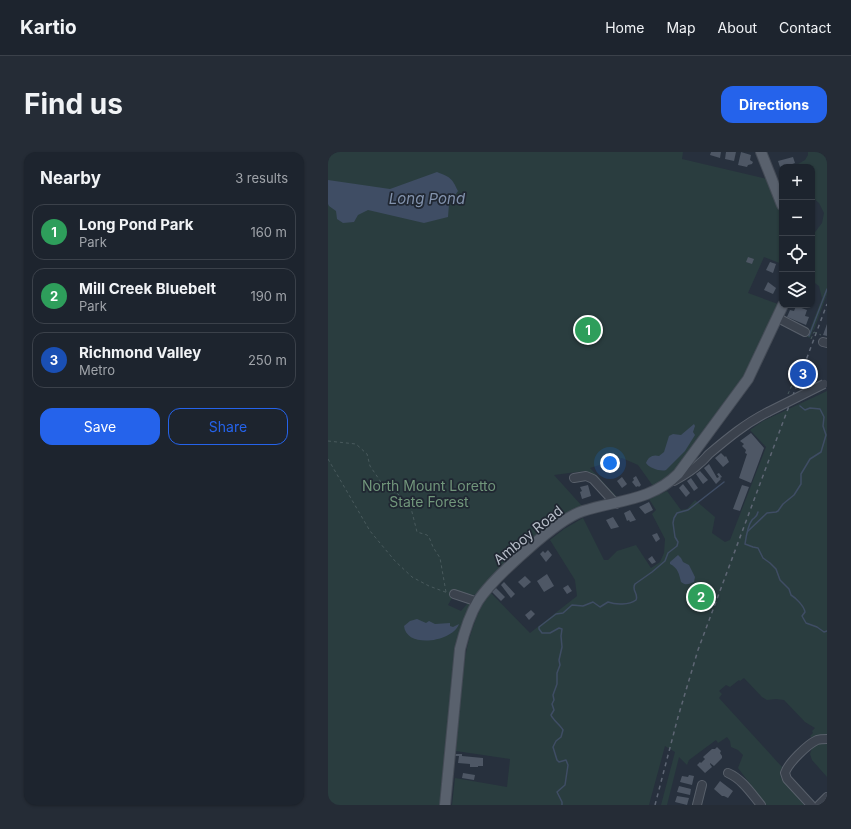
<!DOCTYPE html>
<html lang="en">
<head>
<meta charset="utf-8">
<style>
	body { margin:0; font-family:Inter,sans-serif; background:#252c36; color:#f1f3f6 }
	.controls { position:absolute; right:12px; top:12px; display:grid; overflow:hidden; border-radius:8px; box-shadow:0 1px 3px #0004 }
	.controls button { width:36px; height:36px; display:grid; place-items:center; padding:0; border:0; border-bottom:1px solid #3b414a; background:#1d242e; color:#f1f3f6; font:20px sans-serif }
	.you { position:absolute; left:282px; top:311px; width:14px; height:14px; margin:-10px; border:3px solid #fff; border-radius:50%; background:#1a73e8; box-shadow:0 0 0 6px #1a73e833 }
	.badge { display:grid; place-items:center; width:26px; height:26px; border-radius:50%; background:#2563eb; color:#fff; font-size:13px; font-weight:700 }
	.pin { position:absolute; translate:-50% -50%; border:2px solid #fff; box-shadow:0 1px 4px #0006 }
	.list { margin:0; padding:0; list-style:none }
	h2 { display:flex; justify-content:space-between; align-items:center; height:52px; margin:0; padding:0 16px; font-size:17px }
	h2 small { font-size:13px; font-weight:400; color:#a0a4aa }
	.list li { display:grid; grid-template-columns:26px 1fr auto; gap:12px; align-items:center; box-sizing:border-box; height:56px; margin:0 8px 8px; padding:0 8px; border:1px solid #3b414a; border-radius:12px }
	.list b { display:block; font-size:15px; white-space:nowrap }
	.list p { margin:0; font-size:13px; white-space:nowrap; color:#a0a4aa }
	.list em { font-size:13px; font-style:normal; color:#a0a4aa }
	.actions { display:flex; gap:8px; padding:12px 16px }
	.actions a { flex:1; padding:9px 0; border:1px solid #2563eb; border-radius:12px; text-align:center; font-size:14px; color:#2563eb }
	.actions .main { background:#2563eb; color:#fff }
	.icon { flex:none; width:22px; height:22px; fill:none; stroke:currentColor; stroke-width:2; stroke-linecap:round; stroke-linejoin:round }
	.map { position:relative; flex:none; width:499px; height:653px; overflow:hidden; border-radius:12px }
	header { display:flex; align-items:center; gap:24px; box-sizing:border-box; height:56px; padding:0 20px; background:#1d242e; border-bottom:1px solid #3b414a }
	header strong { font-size:19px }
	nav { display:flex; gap:22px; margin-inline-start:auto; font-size:14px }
	.intro { display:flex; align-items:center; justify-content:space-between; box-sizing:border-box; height:96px; padding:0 24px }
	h1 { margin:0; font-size:28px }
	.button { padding:10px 18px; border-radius:12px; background:#2563eb; color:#fff; font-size:14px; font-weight:700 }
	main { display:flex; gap:24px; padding:0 24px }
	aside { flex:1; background:#1d242e; border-radius:12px; box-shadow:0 1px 3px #0004 }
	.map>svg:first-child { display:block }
	.green { fill:#2a3d3f }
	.water { fill:#3f4d64 }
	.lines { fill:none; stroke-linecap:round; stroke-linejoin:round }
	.stream { stroke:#3f4d64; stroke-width:1.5 }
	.building { fill:#4e5765 }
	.minor-casing { stroke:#59606b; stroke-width:10 }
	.major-casing { stroke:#444b56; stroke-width:12 }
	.path { stroke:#495a5d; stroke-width:1; stroke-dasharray:3 3; stroke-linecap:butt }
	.minor { stroke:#3b424d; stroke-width:8 }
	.major { stroke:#59616d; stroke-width:10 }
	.rail { stroke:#5e6674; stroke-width:1.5; stroke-dasharray:4 4; stroke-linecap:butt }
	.minor-bridge-casing { stroke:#59606b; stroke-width:10; stroke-linecap:butt }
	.path-bridge { stroke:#495a5d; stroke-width:1; stroke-dasharray:3 3; stroke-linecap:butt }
	.minor-bridge { stroke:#3b424d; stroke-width:8 }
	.labels { text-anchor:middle; stroke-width:3.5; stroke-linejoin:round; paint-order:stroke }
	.park-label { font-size:14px; fill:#71967b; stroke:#202732 }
	.street-label { font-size:14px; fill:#b7bdc8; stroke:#202732 }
	.water-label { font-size:15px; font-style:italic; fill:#8292ac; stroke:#202732 }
</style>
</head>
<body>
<header>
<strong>Kartio</strong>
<nav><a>Home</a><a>Map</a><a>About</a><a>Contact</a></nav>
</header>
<div class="intro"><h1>Find us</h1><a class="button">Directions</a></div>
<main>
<aside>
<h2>Nearby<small>3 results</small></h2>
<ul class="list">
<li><span class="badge" style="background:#2e9e5b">1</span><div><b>Long Pond Park</b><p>Park</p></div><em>160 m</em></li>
<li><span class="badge" style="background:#2e9e5b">2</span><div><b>Mill Creek Bluebelt</b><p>Park</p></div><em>190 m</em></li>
<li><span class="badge" style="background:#1a4fb4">3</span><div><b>Richmond Valley</b><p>Metro</p></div><em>250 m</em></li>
</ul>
<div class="actions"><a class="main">Save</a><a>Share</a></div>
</aside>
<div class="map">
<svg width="499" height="653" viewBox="0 0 499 653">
	<rect width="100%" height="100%" fill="#27303d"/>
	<g class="green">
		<path d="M 0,0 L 355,0 L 354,7 L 439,27 L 451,56 L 454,67 L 454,112 L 436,105 L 420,141 L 450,152 L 424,208 L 414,226 L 345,320 L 340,325 L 325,334 L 310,313 L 294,306 L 262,316 L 289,345 L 283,345 L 257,319 L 226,323 L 254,354 L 149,442 L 145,443 L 128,439 L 120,453 L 133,459 L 140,451 L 143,452 L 131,483 L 123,529 L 120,577 L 112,653 L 0,653 Z"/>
		<path d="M 480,0 L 499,0 L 499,142 L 486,178 L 485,178 L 482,186 L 479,185 L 494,146 L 491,134 L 484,129 L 484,84 L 494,71 L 496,61 L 491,51 L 484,45 L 484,15 L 471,15 L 470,12 L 477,8 L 480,3 Z"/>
		<path d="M 499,239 L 499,583 L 484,586 L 482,584 L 485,581 L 484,579 L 487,576 L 477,570 L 456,548 L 448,547 L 439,548 L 434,545 L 416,526 L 412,529 L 411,528 L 402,535 L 398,533 L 391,539 L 394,542 L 391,546 L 454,615 L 452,621 L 453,626 L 476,653 L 438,653 L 410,616 L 415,603 L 410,598 L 403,595 L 402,589 L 399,585 L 390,591 L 388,588 L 361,608 L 359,613 L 351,605 L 339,653 L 333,653 L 347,600 L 337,594 L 321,653 L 124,653 L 127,626 L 179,635 L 182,607 L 128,599 C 133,545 131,486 162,440 L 202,481 L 249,444 L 247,428 L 222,388 L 236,377 L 255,366 L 276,408 L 280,408 L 289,399 L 308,393 L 323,416 L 332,410 L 336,401 L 337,387 L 324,362 L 328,358 L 321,347 L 339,339 L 353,358 L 359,357 L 367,348 L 387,365 L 384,381 L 397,390 L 402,388 L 438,295 L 422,278 L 435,269 Z"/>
		<path d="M 499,589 L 499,625 L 484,608 L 482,602 C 484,593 491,590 499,589 Z"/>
	</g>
	<g class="water">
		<path d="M 109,20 C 122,25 124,26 130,39 L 121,52 L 120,65 L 96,71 L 40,58 L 30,63 L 26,70 L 15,71 L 9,67 L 8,59 L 1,54 L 0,52 L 0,28 L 62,37 Z"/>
		<path d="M 366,272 L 367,274 L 365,280 L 367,283 L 357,299 L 338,318 C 333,320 321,316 318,311 C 320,305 325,302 331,304 L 336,300 L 341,284 L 345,282 L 353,283 Z"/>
		<path d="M 350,403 L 353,406 L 355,410 L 361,413 L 367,425 L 366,430 C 361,432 358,434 353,430 C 351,422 350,416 342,412 L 342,410 Z"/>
		<path d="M 89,467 L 98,471 L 101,469 L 107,472 L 122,471 L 122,474 L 125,475 L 131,472 C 125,490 78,497 76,474 L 82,469 Z"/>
	</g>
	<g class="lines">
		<g class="stream">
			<path d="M 481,184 L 499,137"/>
			<path d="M 430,360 C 429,365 427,365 424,368 C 420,373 418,385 417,392 L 425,395 L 430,396 L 435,406 L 442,411 L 448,417 L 452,428 L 461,437 L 463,443 C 468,446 476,454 477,460 L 474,464 L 478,471 L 489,475 L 496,480 L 499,479"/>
			<path d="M 420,379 L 439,361 L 448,360 L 450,359 L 455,352 L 466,343 L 473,332 L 473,322 L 482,307 L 493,300 L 498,283 L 495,274 L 496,265 L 492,257 L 482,256 L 477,258 L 472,254"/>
			<path d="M 234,653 L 234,650 L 229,640 L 237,633 L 240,613 L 238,608 L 231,610 L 229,608 L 225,595 L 228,589 L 233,585 L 235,578 C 232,573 225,568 223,563 L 226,558 L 224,552 L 226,548 L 225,543 L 229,532 L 229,521 L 232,513 L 231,508 L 234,495 L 233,484 L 234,477 L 231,476 L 222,481 L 214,481 L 211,477 L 211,475 L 228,462 L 235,461 L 244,453 L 255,454 L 265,450 L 272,455 L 280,450 C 288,453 301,453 308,448 C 311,442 303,438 307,432 L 324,420 L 337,409 L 340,401 L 349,394 L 350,390 L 347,385 L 345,371 L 346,366 L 349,361 L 360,358 L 396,330"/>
		</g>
	</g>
	<g class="building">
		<path d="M 383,0 L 393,0 L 392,6 L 382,3 Z"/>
		<path d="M 398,0 L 408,0 L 406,9 L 397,7 Z"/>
		<path d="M 413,0 L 423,3 L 422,8 L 425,10 L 424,12 L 420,13 L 419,15 L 410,13 Z"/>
		<path d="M 465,5 L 467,11 L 459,14 L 458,13 L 452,15 L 450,9 Z"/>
		<path d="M 420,105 L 426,107 L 424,112 L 418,110 Z"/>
		<path d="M 442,110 L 448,112 L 445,121 L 438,118 Z"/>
		<path d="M 440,130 L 448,136 L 445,142 L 436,138 Z"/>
		<path d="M 468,154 L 479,158 L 477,164 L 481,165 L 478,173 L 459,165 L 462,158 L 466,159 Z"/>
		<path d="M 499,172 L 499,184 L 495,183 Z"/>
		<path d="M 423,281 L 436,296 L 423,331 L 411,326 L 419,302 L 417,301 L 418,298 L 414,294 L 416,292 L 412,289 Z"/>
		<path d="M 393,301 L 397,305 L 398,304 L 401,310 L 395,315 L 387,306 Z"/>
		<path d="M 381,312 L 389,326 L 391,325 L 389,322 L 391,321 L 394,325 L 392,326 L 393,327 L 388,332 L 376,316 Z"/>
		<path d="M 372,319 L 380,328 L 375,332 L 368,322 Z"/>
		<path d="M 308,324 L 313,333 L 311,335 L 310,334 L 308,335 L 304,330 L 306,328 L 305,326 Z"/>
		<path d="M 294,325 L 299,332 L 298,333 L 294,336 L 289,329 Z"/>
		<path d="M 363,326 L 370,336 L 366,339 L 359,329 Z"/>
		<path d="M 355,332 L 362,341 L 358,345 L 351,336 Z"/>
		<path d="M 260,333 L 263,344 L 254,347 L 252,340 L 254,339 L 252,335 Z"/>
		<path d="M 414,333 L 421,335 L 412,359 L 405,357 Z"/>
		<path d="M 321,350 L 325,358 L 317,362 L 311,355 Z"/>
		<path d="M 302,358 L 308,368 L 302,370 L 301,368 L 299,369 L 296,361 Z"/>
		<path d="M 285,365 L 291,375 L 283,377 L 278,368 Z"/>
		<path d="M 329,381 L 332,387 L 328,390 L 324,383 Z"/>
		<path d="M 220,398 L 224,403 L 218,410 L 212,402 L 215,399 L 217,401 Z"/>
		<path d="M 324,404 L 328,410 L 324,412 L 320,407 Z"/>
		<path d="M 219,422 L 226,434 L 216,440 L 209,429 Z"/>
		<path d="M 197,424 L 203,430 L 196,436 L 190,430 Z"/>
		<path d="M 176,430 L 187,442 L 183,446 L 173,433 Z"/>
		<path d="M 240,433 L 244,439 L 239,442 L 235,436 Z"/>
		<path d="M 168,436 L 177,445 L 173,449 L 164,440 Z"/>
		<path d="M 203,458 L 207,462 L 201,468 L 197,463 Z"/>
		<path d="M 389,595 L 393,599 L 392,601 L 394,604 L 394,606 L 386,614 L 382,611 L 382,612 L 384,615 L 377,621 L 369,613 L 372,610 L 373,611 L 377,607 L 375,605 L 384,597 L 387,597 Z"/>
		<path d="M 127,602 L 134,602 L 134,604 L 155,606 L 155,614 L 150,614 L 150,615 L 142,615 L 142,612 L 130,611 L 131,604 L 127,604 Z"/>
		<path d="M 135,621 L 147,623 L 146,628 L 134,626 Z"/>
		<path d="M 361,623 L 366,624 L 364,633 L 352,630 L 354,624 L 360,625 Z"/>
		<path d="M 392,629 L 405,639 L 400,646 L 396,644 L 394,644 L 386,637 Z"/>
		<path d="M 351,634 L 363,637 L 362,643 L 349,640 Z"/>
		<path d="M 349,644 L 361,646 L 359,653 L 347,650 Z"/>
	</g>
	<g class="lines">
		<defs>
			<g id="minor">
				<path d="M 450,166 L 477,180"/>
				<path d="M 495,190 L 499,191"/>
				<path d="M 246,326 L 258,324 L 265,327 L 288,352"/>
				<path d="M 346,329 C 355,324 365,318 372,311 C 376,308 378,305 381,302 C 400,286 418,271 440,260"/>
				<path d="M 126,442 L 150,450"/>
				<path d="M 400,621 C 414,627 423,641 433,653"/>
				<path d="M 369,653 L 374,633"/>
				<path d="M 483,653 L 459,627 L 457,621 C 460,611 480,592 489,588 C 492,587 495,587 499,587"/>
				<path d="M 491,653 L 499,645"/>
			</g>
			<g id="major">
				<path d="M 433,0 L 454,53"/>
				<path d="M 117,653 L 132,497 C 136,481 141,464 150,449 C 165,426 229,367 255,359 C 289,348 323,349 350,322 L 420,227 L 455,153"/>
			</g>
		</defs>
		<use href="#minor" class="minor-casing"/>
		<use href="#major" class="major-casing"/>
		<g class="path">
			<path d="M 483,187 L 486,180"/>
			<path d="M 477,233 L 479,224"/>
			<path d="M 460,242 L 464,233 L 465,233"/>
			<path d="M 0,289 L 28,292 L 39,302 L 42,314 L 57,336 L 60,339 L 69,341 L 75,347 L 82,352 L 89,380 L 99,383 L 101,385 L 105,395 L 112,406 L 118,440"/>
			<path d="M 0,307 L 42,379 L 67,409 L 84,425 L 101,434 L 120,441"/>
		</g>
		<use href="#minor" class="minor"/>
		<use href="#major" class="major"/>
		<path class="rail" d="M 327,653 L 350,565 L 370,498 L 499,152"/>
		<defs>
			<path id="minor-bridge" d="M 440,260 L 496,232"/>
		</defs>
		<use href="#minor-bridge" class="minor-bridge-casing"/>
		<path class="path-bridge" d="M 486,180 L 493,183"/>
		<use href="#minor-bridge" class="minor-bridge"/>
	</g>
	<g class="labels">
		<g class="park-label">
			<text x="101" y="339">North Mount Loretto<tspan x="101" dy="16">State Forest</tspan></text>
		</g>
		<g class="street-label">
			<text transform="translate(200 383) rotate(-39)" y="5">Amboy Road</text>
		</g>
		<g class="water-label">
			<text x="99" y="52">Long Pond</text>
		</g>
	</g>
</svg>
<div class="controls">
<button>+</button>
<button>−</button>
<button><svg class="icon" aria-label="locate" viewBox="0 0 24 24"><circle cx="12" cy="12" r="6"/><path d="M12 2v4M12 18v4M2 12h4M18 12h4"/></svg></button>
<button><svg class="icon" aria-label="layers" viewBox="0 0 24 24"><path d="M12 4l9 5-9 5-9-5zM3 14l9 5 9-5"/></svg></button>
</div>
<div class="you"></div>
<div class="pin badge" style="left:260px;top:178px;background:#2e9e5b">1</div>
<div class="pin badge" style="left:373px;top:445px;background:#2e9e5b">2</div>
<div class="pin badge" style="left:475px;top:222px;background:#1a4fb4">3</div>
</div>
</main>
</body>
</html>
